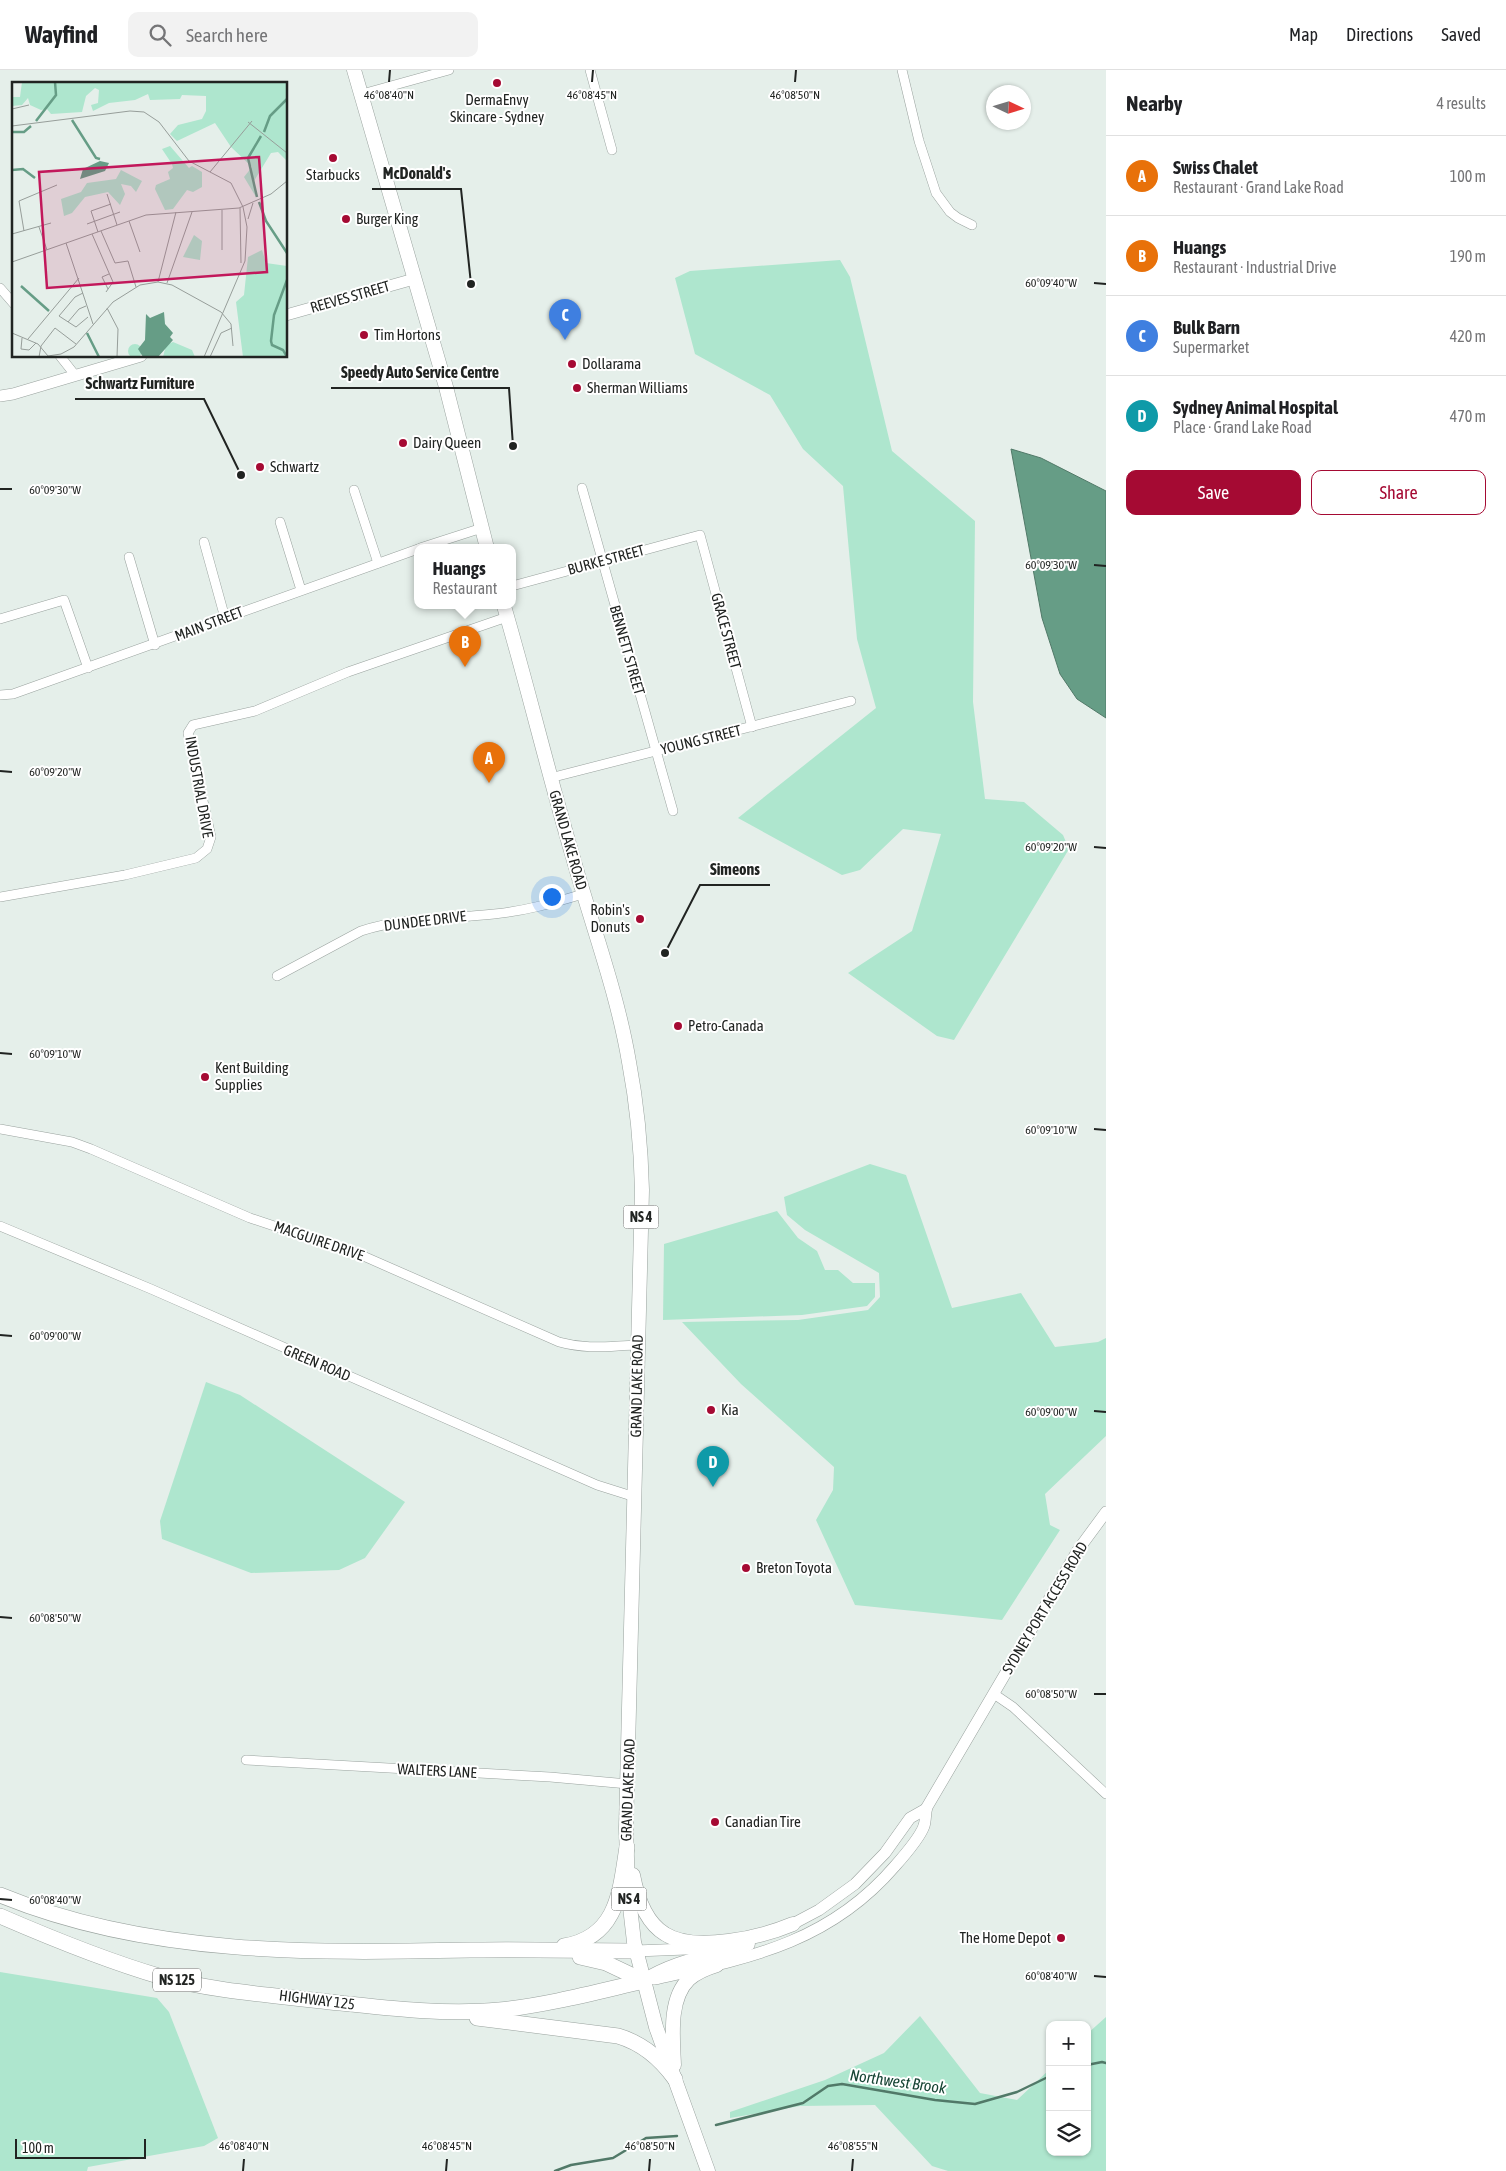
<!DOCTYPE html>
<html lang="en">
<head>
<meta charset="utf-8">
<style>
	body { margin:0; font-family:"Asap Condensed",sans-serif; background:#f2f2f2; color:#202124 }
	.controls { position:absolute; right:15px; bottom:15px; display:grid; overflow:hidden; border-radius:10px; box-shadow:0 1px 4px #0004 }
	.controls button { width:45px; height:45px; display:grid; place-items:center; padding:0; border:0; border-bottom:1px solid #e0e0e0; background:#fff; color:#202124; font:25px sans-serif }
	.compass { position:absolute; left:986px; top:15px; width:45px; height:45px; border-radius:50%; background:#fff; box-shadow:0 1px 4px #0004; rotate:94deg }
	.scale { position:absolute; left:15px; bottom:12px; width:131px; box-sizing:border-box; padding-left:5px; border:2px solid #212422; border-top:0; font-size:14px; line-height:18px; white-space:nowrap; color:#212422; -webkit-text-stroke:4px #fff; paint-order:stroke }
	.you { position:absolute; left:551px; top:826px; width:18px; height:18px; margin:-12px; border:4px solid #fff; border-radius:50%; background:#1a73e8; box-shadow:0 0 0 8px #1a73e833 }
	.badge { display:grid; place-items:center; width:32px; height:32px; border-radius:50%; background:#a50a33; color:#fff; font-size:16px; font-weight:700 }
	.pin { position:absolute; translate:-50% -41px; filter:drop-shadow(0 1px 2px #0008) }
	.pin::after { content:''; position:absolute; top:26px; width:18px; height:15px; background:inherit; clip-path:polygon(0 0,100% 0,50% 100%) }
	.popup { position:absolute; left:414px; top:474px; width:102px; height:65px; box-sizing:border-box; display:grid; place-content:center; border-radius:10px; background:#fff; filter:drop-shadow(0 1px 4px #0005); font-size:16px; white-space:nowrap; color:#757577 }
	.popup b { font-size:19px; color:#202124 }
	.popup::after { content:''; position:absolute; left:50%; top:100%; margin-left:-10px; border:10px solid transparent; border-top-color:#fff }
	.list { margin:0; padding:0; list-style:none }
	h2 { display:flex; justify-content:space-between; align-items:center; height:65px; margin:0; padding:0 20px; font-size:21px }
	h2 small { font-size:16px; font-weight:400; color:#757577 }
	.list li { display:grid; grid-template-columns:32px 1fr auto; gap:15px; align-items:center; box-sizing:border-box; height:80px; padding:0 20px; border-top:1px solid #e0e0e0 }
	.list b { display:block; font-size:19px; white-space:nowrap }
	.list p { margin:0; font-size:16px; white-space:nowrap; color:#757577 }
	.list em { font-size:16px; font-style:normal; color:#757577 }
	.actions { display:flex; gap:10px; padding:15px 20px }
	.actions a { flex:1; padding:11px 0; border:1px solid #a50a33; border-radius:10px; text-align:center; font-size:18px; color:#a50a33 }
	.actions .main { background:#a50a33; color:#fff }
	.icon { flex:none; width:28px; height:28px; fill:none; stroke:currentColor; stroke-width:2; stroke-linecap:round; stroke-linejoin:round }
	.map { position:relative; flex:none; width:1106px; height:2101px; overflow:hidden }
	header { display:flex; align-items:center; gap:30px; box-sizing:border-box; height:70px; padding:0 25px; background:#fff; border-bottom:1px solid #e0e0e0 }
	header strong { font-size:24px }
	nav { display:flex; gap:28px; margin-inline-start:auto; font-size:18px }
	.search { width:350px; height:45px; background:#f2f2f2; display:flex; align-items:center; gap:12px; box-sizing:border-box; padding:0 18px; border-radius:10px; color:#757577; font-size:19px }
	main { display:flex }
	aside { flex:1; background:#fff }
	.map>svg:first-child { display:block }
	.green { fill:#aee6ce }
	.water { fill:#669d86; stroke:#517968 }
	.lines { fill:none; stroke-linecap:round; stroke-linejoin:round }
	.stream { stroke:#517968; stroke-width:2.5 }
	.street-casing { stroke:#99a29e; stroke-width:10 }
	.secondary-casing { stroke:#99a29e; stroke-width:12 }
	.primary-casing { stroke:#99a29e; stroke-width:15 }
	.highway-casing { stroke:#99a29e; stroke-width:16 }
	.street { stroke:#fff; stroke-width:9 }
	.secondary { stroke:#fff; stroke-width:11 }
	.primary { stroke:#fff; stroke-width:14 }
	.highway { stroke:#fff; stroke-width:15 }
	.ticks { fill:none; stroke:#212422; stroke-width:2 }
	.poi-dot { fill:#a50a33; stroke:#fff; stroke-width:2 }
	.labels { text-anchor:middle; stroke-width:4; stroke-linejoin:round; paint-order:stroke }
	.shield { fill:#fff; stroke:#646664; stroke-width:1 }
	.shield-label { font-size:14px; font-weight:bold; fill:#212422 }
	.poi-label { font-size:15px; fill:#212422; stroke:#fff; text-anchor:start }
	.street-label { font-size:15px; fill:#212422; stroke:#fff }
	.water-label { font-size:16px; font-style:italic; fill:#164434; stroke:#fff }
	.inset-river { fill:none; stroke:#669d86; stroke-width:2.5 }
	.inset-road { fill:none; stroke:#979e9a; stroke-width:1 }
	.view { fill:#c2185b; fill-opacity:0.15; stroke:#c2185b; stroke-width:2.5 }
	.inset-edge { fill:none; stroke:#212422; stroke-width:2.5 }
	.ticks-label { font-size:12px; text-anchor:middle; fill:#212422; stroke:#fff; stroke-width:4; stroke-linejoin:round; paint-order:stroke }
	.leader { fill:none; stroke:#212422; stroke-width:2 }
	.callout-dot { fill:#212422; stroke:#fff; stroke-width:2 }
	.callout-label { font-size:16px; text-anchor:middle; font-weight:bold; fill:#212422; stroke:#fff; stroke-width:4; stroke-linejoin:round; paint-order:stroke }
</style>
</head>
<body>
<header>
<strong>Wayfind</strong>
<div class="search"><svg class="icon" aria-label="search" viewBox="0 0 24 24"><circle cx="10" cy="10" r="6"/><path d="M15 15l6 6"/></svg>Search here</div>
<nav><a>Map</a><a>Directions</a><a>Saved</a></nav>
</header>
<main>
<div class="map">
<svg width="1106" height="2101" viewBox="0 0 1106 2101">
	<rect width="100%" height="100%" fill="#e5efea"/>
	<g class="green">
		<path d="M 840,190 L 850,207 L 892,381 L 975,451 L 973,632 L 985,729 L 1024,732 L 1063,765 L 1069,779 L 954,970 L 937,966 L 848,903 L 912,861 L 941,764 L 903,759 L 860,800 L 842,805 L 738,748 L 876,638 L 857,569 L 843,416 L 803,379 L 770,325 L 695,284 L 675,208 L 690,201 Z"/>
		<path d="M 870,1094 L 906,1105 L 952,1238 L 1021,1223 L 1055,1277 L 1098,1272 L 1106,1268 L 1106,1366 L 1045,1424 L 1050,1455 L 1060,1460 L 1002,1550 L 855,1535 L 816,1450 L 833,1420 L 834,1397 L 741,1314 L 682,1252 L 798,1250 L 868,1240 L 880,1227 L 879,1203 L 805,1160 L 787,1145 L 784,1127 Z"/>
		<path d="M 777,1141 L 798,1168 L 817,1181 L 825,1200 L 838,1200 L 853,1213 L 875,1213 L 875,1227 L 867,1236 L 802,1245 L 663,1250 L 664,1174 Z"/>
		<path d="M 206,1312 L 240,1325 L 405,1432 L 365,1488 L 339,1500 L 251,1503 L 162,1469 L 160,1451 Z"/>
		<path d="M 0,1902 L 157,1928 L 169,1942 L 218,2068 L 204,2076 L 88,2097 L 87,2101 L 0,2101 Z"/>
		<path d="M 920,1946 L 980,2023 L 1017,2030 L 1050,1999 L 1050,2082 L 1087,2082 L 1087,1964 L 1106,1947 L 1106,2101 L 948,2101 L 932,2096 L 875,2035 L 800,2036 L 730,2048 L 730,2042 L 825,2010 L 884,1983 Z"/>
	</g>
	<path class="water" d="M 1011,379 L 1041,388 L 1106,421 L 1106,648 L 1077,629 L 1060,604 L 1042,548 Z"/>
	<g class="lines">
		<g class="stream">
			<path d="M 1087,1995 L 1102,1992 L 1106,1993"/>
			<path d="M 716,2055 L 803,2033 L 828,2016 L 842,2014 L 935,2030 L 975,2034 L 1017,2022 L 1050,2006"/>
			<path d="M 555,2101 L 571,2095 L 613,2088 L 646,2068 L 677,2066"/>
		</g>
		<defs>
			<g id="street">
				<path d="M 590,0 L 612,80"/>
				<path d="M 902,0 L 919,71 L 936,123 L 950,142 L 958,148 L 972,155"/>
				<path d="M 362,24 L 449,0"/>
				<path d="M 0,218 L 14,234"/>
				<path d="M 60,286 L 75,305"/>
				<path d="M 582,418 L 673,741"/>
				<path d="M 354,420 L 378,493"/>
				<path d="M 280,452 L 301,520"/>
				<path d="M 204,472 L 225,548"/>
				<path d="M 420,478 L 482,458"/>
				<path d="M 129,487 L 155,575"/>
				<path d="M 512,516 L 700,465 L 752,657"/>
				<path d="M 0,549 L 64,530 L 88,598"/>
				<path d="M 0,625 L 13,624 L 418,479"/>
				<path d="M 550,708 L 851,631"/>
				<path d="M 0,827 L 125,805 L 196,788 L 207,779 L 211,767 L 188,663 L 193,655 L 255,641 L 348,602 L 507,547"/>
				<path d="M 277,906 L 361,861 C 403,847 450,849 494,844 C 525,841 553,833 583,824"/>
				<path d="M 0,1059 L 72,1072 L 91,1079 L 250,1148 L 361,1185 L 559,1272 C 589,1280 607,1276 637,1275"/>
				<path d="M 0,1156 L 151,1219 L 597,1415 L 635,1427"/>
				<path d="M 994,1624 L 1013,1637 L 1106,1724"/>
				<path d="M 246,1690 L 550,1707 L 628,1714"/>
			</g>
			<g id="secondary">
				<path d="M 286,245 L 414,209"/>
				<path d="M 0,326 L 13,324 L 141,286"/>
				<path d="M 787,1857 L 819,1840 L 855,1814 L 885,1783 L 910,1748 L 926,1739"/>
				<path d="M 636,1881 L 711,1878"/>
				<path d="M 655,1909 C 749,1888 829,1873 895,1796 C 903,1787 920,1767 924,1756 C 926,1750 925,1743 927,1737 L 1078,1480 L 1106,1442"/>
			</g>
			<g id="primary">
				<path d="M 354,0 L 446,317 L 487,478"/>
				<path d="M 504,536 C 528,618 548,702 572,784 C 591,853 617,921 629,992 C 637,1034 641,1077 642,1120 L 626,1758 L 628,1819 L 634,1872 L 656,1957 L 708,2101"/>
				<path d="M 633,1805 C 637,1826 645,1852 665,1864 C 695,1883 762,1867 793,1854"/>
				<path d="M 644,1911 C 675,1891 713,1886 748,1874"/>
				<path d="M 674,1995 C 673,1969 668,1929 689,1909 C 697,1902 707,1898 717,1895"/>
			</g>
			<g id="highway">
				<path d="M 0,1825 C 151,1887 317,1883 477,1880 C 530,1879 583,1881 636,1881"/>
				<path d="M 0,1846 C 53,1869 107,1891 162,1907 C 217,1922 274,1925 330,1932 C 386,1938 444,1945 499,1940 C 548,1935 596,1922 644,1911"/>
				<path d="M 564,1876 C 618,1867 620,1821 627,1777"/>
				<path d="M 580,1887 L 606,1893 L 644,1911"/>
				<path d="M 477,1948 L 618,1966 C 642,1973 660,1988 675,2009"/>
			</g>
		</defs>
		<use href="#street" class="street-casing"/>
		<use href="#secondary" class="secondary-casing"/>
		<use href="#primary" class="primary-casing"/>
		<use href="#highway" class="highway-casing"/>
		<use href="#street" class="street"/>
		<use href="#secondary" class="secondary"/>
		<use href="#primary" class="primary"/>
		<use href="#highway" class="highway"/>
	</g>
	<path class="ticks" d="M 389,12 L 390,0M 592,12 L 593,0M 795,12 L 796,0M 1094,213 L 1106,214M 0,419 L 12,419M 1094,495 L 1106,496M 0,701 L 12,702M 1094,777 L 1106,778M 0,983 L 12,984M 1094,1059 L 1106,1060M 0,1265 L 12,1266M 1094,1341 L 1106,1342M 0,1547 L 12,1548M 1094,1624 L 1106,1624M 0,1829 L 12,1830M 1094,1906 L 1106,1907M 243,2101 L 244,2089M 446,2101 L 447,2089M 649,2101 L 650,2089M 852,2101 L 853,2089"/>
	<g class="poi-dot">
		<circle cx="497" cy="13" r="5"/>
		<circle cx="333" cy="88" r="5"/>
		<circle cx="346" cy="149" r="5"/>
		<circle cx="364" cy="265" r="5"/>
		<circle cx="572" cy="294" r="5"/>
		<circle cx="577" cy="318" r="5"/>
		<circle cx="403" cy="373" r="5"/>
		<circle cx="260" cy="397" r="5"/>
		<circle cx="640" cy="849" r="5"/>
		<circle cx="678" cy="956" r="5"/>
		<circle cx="205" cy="1007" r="5"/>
		<circle cx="711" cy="1340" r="5"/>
		<circle cx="746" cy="1498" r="5"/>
		<circle cx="715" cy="1752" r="5"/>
		<circle cx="1061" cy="1868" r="5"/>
	</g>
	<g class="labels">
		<g class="shield">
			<rect x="623.5" y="1135.5" width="35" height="23" rx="4"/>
			<rect x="611.5" y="1817.5" width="35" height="23" rx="4"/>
			<rect x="153" y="1898.5" width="48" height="23" rx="4"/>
		</g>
		<g class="shield-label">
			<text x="641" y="1152">NS 4</text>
			<text x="629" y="1834">NS 4</text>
			<text x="177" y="1915">NS 125</text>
		</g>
		<g class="poi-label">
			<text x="497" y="35" text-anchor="middle">DermaEnvy<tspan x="497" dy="17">Skincare - Sydney</tspan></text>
			<text x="333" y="110" text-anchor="middle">Starbucks</text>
			<text x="356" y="154">Burger King</text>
			<text x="374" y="270">Tim Hortons</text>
			<text x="582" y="299">Dollarama</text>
			<text x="587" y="323">Sherman Williams</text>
			<text x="413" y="378">Dairy Queen</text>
			<text x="270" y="402">Schwartz</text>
			<text x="630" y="845" text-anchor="end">Robin's<tspan x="630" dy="17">Donuts</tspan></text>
			<text x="688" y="961">Petro-Canada</text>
			<text x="215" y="1003">Kent Building<tspan x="215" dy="17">Supplies</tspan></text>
			<text x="721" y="1345">Kia</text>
			<text x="756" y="1503">Breton Toyota</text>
			<text x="725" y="1757">Canadian Tire</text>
			<text x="1051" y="1873" text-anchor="end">The Home Depot</text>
		</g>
		<g class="street-label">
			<text transform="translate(350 227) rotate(-16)" y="5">REEVES STREET</text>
			<text transform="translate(606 490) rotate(-15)" y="5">BURKE STREET</text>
			<text transform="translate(209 554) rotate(-21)" y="5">MAIN STREET</text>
			<text transform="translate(726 561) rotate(75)" y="5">GRACE STREET</text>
			<text transform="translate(627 580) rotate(74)" y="5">BENNETT STREET</text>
			<text transform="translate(701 670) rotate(-14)" y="5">YOUNG STREET</text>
			<text transform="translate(199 717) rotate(80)" y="5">INDUSTRIAL DRIVE</text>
			<text transform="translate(568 770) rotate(74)" y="5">GRAND LAKE ROAD</text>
			<text transform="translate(425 851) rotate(-7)" y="5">DUNDEE DRIVE</text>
			<text transform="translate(319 1171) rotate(19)" y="5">MACGUIRE DRIVE</text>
			<text transform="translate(317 1293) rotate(23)" y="5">GREEN ROAD</text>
			<text transform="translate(637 1316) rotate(-89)" y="5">GRAND LAKE ROAD</text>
			<text transform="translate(1045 1538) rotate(-59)" y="5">SYDNEY PORT ACCESS ROAD</text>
			<text transform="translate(437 1701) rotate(3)" y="5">WALTERS LANE</text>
			<text transform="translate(628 1720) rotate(-88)" y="5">GRAND LAKE ROAD</text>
			<text transform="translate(317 1930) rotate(7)" y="5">HIGHWAY 125</text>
		</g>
		<g class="water-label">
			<text transform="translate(898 2011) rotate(8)" y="6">Northwest Brook</text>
		</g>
	</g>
	<g transform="translate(12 12)">
		<rect width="275" height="275" fill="#e5efea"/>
		<path d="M 10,0 L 275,0 L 275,79 L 266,70 L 259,71 L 242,99 L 244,115 L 232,95 L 240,85 L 219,65 L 203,41 L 165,59 L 158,52 L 166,43 L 190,37 L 194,29 L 194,14 L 170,13 L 168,17 L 138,18 L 136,12 L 123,18 L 97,21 L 81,29 L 79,23 L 86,21 L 87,8 L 83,6 L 74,14 L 70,30 L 39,32 L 35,27 L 29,28 L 18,23 L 16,16 L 10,23 L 0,24 L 0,15 L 8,15 ZM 158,64 L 177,86 L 180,84 L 190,90 L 190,105 L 181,110 L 175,108 L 161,127 L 153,128 L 143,107 L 144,103 L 158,97 L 156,90 L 161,86 L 160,82 L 150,67 ZM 109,88 L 130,99 L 124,110 L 119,104 L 109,102 L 113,112 L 108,123 L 96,110 L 73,115 L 60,131 L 52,134 L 49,117 L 69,110 L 75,101 L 104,97 ZM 182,153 L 190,159 L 188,178 L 171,175 ZM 250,168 L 254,181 L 275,184 L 275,275 L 231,275 L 224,220 L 232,213 L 236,175 ZM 161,260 L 180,268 L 183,275 L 151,275 L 154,263 ZM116 269a7 7 0 1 1 14 0a7 7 0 1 1-14 0Z" fill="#aee6ce"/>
		<path d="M 88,79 L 97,81 L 93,89 L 68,97 L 71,87 ZM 152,230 L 153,242 L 161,251 L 158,255 L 161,258 L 146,275 L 131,275 L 126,267 L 133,258 L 134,232 L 138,236 Z" fill="#669d86"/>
		<path class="inset-river" d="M 60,38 L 84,76 L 88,77M 24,39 L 44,13 L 43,0M 0,50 L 12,50 L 19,44M 252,50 L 258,34 L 275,17M 0,88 L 11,87 L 23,96M 245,115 L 236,76 L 249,54M 247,120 L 254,139 L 275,171M 9,204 L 37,229M 75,251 L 87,275M 275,275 L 271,268 L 260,263 L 259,259 L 262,233 L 275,198"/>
		<path class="inset-road" d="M 0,27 L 17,23M 236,40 L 275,71M 0,44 L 118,29 L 132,30 L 147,40 L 177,79 L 219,101 L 231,125M 198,90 L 240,39M 95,112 L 105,143M 228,126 L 229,181M 210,128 L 210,168M 236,137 L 241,121M 117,139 L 128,170M 75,142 L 108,130M 27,145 L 35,168M 12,149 L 7,119 L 45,103M 89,149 L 103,181 L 116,179 L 124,205M 86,150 L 79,129 L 99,122M 0,152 L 39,141M 80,152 L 101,200 L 94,210M 54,161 L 81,242M 0,180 L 134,133 L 227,126 L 259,112 L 275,99M 146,200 L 164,130M 155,201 L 180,130M 96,207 L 90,195 L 97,192M 71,211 L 63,215 L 47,234 L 64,245 L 76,235M 95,226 L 106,247 L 105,275M 56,240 L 67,227 L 74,224M 0,251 L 26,262 L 36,274 L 49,272 L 62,265 L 101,220 L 128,203 L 146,200 L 160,203 L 209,230 L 219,242 L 221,264M 10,256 L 9,267 L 17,268 L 24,261M 16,257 L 67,196M 27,275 L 29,264 L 43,246 L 64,262M 192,275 L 233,179 L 235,145 L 231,125M 198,275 L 209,251 L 220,246"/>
		<path class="view" d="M 247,75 L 255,190 L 35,206 L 27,90 Z"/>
		<rect width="275" height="275" class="inset-edge"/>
	</g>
	<g class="ticks-label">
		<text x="389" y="29">46°08'40"N</text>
		<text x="592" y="29">46°08'45"N</text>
		<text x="795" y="29">46°08'50"N</text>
		<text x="1051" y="217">60°09'40"W</text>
		<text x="55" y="424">60°09'30"W</text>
		<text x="1051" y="499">60°09'30"W</text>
		<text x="55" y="706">60°09'20"W</text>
		<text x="1051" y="781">60°09'20"W</text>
		<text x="55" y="988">60°09'10"W</text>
		<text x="1051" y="1064">60°09'10"W</text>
		<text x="55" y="1270">60°09'00"W</text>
		<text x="1051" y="1346">60°09'00"W</text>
		<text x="55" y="1552">60°08'50"W</text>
		<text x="1051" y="1628">60°08'50"W</text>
		<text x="55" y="1834">60°08'40"W</text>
		<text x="1051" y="1910">60°08'40"W</text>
		<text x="244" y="2080">46°08'40"N</text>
		<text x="447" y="2080">46°08'45"N</text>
		<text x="650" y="2080">46°08'50"N</text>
		<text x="853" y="2080">46°08'55"N</text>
	</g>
	<path class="leader" d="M471 214L461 119H372M513 376L509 318H331M241 405L204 329H75M665 883L700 815H770"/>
	<g class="callout-dot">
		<circle cx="471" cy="214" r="5"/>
		<circle cx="513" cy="376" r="5"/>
		<circle cx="241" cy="405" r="5"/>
		<circle cx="665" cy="883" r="5"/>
	</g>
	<g class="callout-label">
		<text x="417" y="109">McDonald's</text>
		<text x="420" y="308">Speedy Auto Service Centre</text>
		<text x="140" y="319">Schwartz Furniture</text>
		<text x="735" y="805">Simeons</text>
	</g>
</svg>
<div class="controls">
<button>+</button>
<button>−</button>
<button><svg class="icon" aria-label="layers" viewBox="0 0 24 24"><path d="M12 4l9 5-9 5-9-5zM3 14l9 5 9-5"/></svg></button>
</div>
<svg class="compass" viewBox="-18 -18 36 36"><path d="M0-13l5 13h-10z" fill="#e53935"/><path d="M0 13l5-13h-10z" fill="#757577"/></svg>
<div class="scale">100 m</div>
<div class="you"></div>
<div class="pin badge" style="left:489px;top:713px;background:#e8710a">A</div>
<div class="pin badge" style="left:465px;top:597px;background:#e8710a">B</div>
<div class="popup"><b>Huangs</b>Restaurant</div>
<div class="pin badge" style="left:565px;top:270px;background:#3f7fe0">C</div>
<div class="pin badge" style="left:713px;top:1417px;background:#0f9aa8">D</div>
</div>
<aside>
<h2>Nearby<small>4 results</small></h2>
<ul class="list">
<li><span class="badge" style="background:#e8710a">A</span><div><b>Swiss Chalet</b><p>Restaurant · Grand Lake Road</p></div><em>100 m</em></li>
<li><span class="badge" style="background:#e8710a">B</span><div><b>Huangs</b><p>Restaurant · Industrial Drive</p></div><em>190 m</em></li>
<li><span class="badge" style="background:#3f7fe0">C</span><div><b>Bulk Barn</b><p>Supermarket</p></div><em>420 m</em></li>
<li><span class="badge" style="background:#0f9aa8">D</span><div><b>Sydney Animal Hospital</b><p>Place · Grand Lake Road</p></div><em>470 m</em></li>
</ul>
<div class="actions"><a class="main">Save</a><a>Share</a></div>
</aside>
</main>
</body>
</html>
